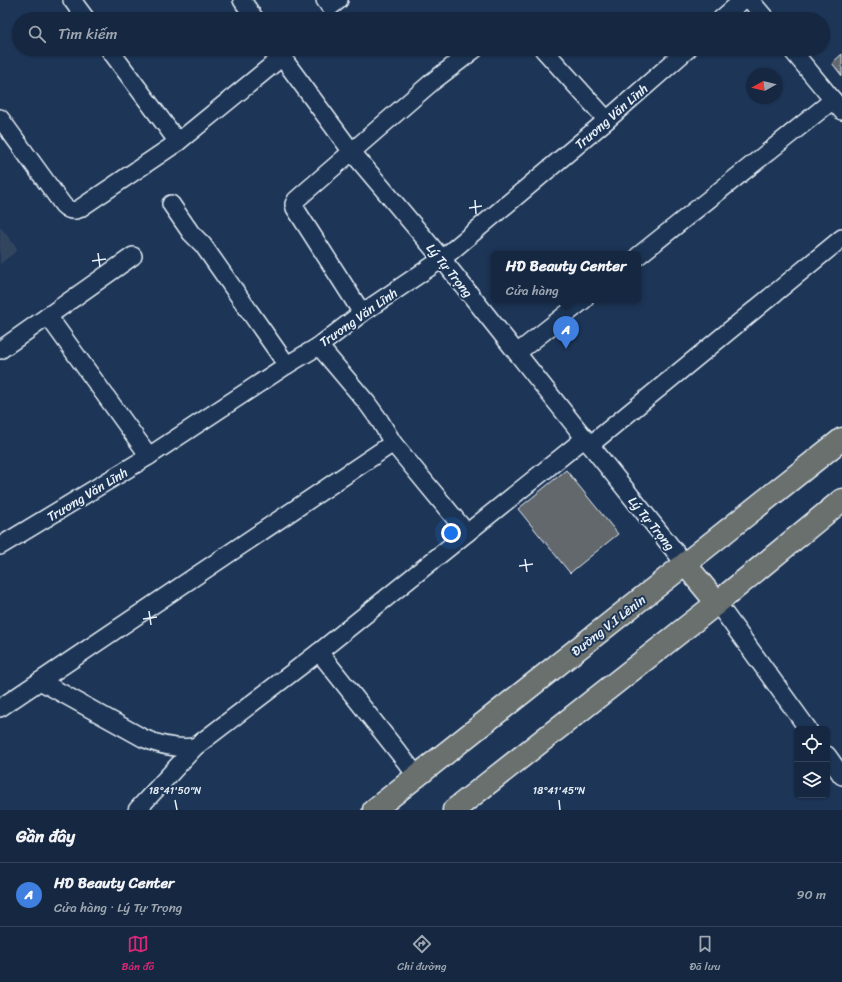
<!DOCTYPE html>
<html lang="vi">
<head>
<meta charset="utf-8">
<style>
	body { margin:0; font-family:Sriracha,sans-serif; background:#23344c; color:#f1f3f6 }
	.controls { position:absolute; right:12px; bottom:12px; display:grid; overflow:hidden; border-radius:6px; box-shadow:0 1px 3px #0004 }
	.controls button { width:36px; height:36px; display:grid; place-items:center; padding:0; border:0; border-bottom:1px solid #35445a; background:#162841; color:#f1f3f6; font:20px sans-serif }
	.compass { position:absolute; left:746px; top:68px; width:36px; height:36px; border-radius:50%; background:#162841; box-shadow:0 1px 3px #0004; rotate:262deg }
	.you { position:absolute; left:451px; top:533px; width:14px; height:14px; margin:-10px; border:3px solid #fff; border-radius:50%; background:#1a73e8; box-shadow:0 0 0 6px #1a73e833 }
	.badge { display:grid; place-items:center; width:26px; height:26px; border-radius:50%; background:#db2777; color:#fff; font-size:13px; font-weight:700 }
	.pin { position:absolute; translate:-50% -33px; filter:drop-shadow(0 1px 2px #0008) }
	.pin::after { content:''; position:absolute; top:21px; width:14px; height:12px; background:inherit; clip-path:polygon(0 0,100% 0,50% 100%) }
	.popup { position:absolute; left:491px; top:251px; width:150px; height:52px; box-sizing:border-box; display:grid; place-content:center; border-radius:6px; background:#162841; filter:drop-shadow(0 1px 3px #0005); font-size:13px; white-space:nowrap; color:#9ea6b1 }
	.popup b { font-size:15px; color:#f1f3f6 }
	.popup::after { content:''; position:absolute; left:50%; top:100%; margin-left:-8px; border:8px solid transparent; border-top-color:#162841 }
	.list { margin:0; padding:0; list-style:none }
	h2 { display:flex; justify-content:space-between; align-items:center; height:52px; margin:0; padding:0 16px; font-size:17px }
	h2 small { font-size:13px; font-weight:400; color:#9ea6b1 }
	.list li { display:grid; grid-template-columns:26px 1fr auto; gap:12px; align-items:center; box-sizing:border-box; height:64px; padding:0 16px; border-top:1px solid #35445a }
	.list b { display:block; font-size:15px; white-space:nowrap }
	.list p { margin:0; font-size:13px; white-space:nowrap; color:#9ea6b1 }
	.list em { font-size:13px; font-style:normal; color:#9ea6b1 }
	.icon { flex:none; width:22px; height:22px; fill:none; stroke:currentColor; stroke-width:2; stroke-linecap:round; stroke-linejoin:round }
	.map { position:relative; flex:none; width:842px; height:810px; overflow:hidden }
	.search { position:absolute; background:#162841; box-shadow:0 1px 3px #0004; left:12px; right:12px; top:12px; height:44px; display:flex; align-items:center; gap:10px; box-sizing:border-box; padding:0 14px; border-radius:22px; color:#9ea6b1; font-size:15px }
	.sheet { height:116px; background:#162841 }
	nav { display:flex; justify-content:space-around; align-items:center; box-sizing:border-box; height:56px; border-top:1px solid #35445a; background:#162841; font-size:11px; color:#9ea6b1 }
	nav a { display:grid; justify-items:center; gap:2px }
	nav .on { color:#db2777 }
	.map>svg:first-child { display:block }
	.built { fill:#32445e }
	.building { fill:#63676d; stroke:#e8f1f8 }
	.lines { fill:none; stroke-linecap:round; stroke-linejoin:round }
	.minor-casing { stroke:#e8f1f8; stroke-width:20 }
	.major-casing { stroke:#e8f1f8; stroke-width:25 }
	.minor { stroke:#1d3557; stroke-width:17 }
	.major { stroke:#6b706d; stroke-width:22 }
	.ticks { fill:none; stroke:#e8f1f8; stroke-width:1.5 }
	.labels { text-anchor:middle; stroke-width:4; stroke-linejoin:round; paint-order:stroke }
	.street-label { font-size:13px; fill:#e8f1f8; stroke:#1d3557 }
	.ticks-label { font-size:10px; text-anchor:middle; fill:#e8f1f8; stroke:#1d3557; stroke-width:4; stroke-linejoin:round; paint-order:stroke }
</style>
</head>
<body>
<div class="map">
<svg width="842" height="810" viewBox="0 0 842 810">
	<rect width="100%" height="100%" fill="#1d3557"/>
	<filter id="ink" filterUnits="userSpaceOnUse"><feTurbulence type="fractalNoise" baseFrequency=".025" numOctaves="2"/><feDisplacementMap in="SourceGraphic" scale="8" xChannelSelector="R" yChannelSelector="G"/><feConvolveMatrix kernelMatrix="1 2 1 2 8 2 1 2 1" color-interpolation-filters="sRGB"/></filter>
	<g filter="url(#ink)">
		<path class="built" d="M 0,226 L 18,250 L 0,264 Z"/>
		<g class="building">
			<path d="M 842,54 L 842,76 L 832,63 Z"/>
			<path d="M 566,470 L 618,534 L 570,573 L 518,509 Z"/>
		</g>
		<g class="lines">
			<defs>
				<g id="minor">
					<path d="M 72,0 L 86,19"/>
					<path d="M 242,0 L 255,19"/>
					<path d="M 325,0 L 330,7 L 339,0"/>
					<path d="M 750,0 L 766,19"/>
					<path d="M 721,19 L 743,0"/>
					<path d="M 109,49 L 178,142"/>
					<path d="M 276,49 L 352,152 L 442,259 L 685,564"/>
					<path d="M 543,49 L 607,120"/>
					<path d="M 791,49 L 842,111"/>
					<path d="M 0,118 L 63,205 C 68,210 72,212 79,209 L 178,142 L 282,57"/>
					<path d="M 171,204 L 191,233 L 203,245 L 287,365"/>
					<path d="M 638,256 L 833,100"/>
					<path d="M 362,313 L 295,208 L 294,204 L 296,200 L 432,82 L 475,49"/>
					<path d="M 48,316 L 149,456"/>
					<path d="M 0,350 L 133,256"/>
					<path d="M 517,353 L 584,300"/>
					<path d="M 590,445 L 842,238"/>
					<path d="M 467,533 L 585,438"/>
					<path d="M 0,546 L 149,456 L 287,365 L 319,346 L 362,313 L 442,259 L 607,120 L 688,49"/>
					<path d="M 717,603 L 808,729"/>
					<path d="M 319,652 L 417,776"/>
					<path d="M 40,681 L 143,738 C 161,746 177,749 195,747"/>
					<path d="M 0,708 L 393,443"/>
					<path d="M 827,755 L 842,776"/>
					<path d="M 137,810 L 195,747 L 319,652 L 467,533 L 393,443 L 380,421 L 367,403 L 319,346"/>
				</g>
				<g id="major">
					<path d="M 685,564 L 717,603"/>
					<path d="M 374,810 L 685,564 L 842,439"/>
					<path d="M 454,810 L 717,603 L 842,500"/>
				</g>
			</defs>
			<use href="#minor" class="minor-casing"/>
			<use href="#major" class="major-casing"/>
			<use href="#minor" class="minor"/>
			<use href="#major" class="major"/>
		</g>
	</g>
	<path class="ticks" d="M 475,200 L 476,214M 469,208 L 482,206M 98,253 L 100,267M 92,261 L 106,259M 525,559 L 527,572M 519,566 L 533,564M 149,611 L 151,625M 143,619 L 157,617M 175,800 L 177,810M 559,800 L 560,810"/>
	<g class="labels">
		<g class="street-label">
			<text transform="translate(611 116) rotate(-41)" y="5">Trương Văn Lĩnh</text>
			<text transform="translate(450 270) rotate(51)" y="5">Lý Tự Trọng</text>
			<text transform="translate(358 317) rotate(-35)" y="5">Trương Văn Lĩnh</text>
			<text transform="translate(87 494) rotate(-31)" y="5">Trương Văn Lĩnh</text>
			<text transform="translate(652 523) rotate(51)" y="5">Lý Tự Trọng</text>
			<text transform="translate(608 625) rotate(-38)" y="5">Đường V.I Lênin</text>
		</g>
	</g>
	<g class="ticks-label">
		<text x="175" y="794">18°41'50"N</text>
		<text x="559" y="794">18°41'45"N</text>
	</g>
</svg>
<div class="controls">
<button><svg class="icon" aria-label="locate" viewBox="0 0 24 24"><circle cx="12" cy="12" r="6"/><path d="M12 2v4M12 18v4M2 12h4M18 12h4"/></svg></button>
<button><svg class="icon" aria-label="layers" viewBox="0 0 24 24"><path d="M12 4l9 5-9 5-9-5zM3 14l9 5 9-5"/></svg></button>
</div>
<svg class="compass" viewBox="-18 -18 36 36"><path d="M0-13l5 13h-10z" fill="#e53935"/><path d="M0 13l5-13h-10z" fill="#9ea6b1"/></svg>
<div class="you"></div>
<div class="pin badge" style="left:566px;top:349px;background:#3f7fe0">A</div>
<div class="popup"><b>HD Beauty Center</b>Cửa hàng</div>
<div class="search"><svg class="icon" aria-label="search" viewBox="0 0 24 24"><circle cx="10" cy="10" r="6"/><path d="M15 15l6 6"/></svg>Tìm kiếm</div>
</div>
<section class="sheet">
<h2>Gần đây<small></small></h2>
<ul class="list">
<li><span class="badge" style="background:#3f7fe0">A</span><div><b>HD Beauty Center</b><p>Cửa hàng · Lý Tự Trọng</p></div><em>90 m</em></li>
</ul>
</section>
<nav>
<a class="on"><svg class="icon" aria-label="map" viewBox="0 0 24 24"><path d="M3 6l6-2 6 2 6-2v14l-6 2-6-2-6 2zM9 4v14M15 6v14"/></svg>Bản đồ</a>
<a><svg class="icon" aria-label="directions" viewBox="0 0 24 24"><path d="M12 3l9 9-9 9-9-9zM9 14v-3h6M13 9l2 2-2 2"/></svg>Chỉ đường</a>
<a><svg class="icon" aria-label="saved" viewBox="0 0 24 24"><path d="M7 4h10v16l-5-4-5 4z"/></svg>Đã lưu</a>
</nav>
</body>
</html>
